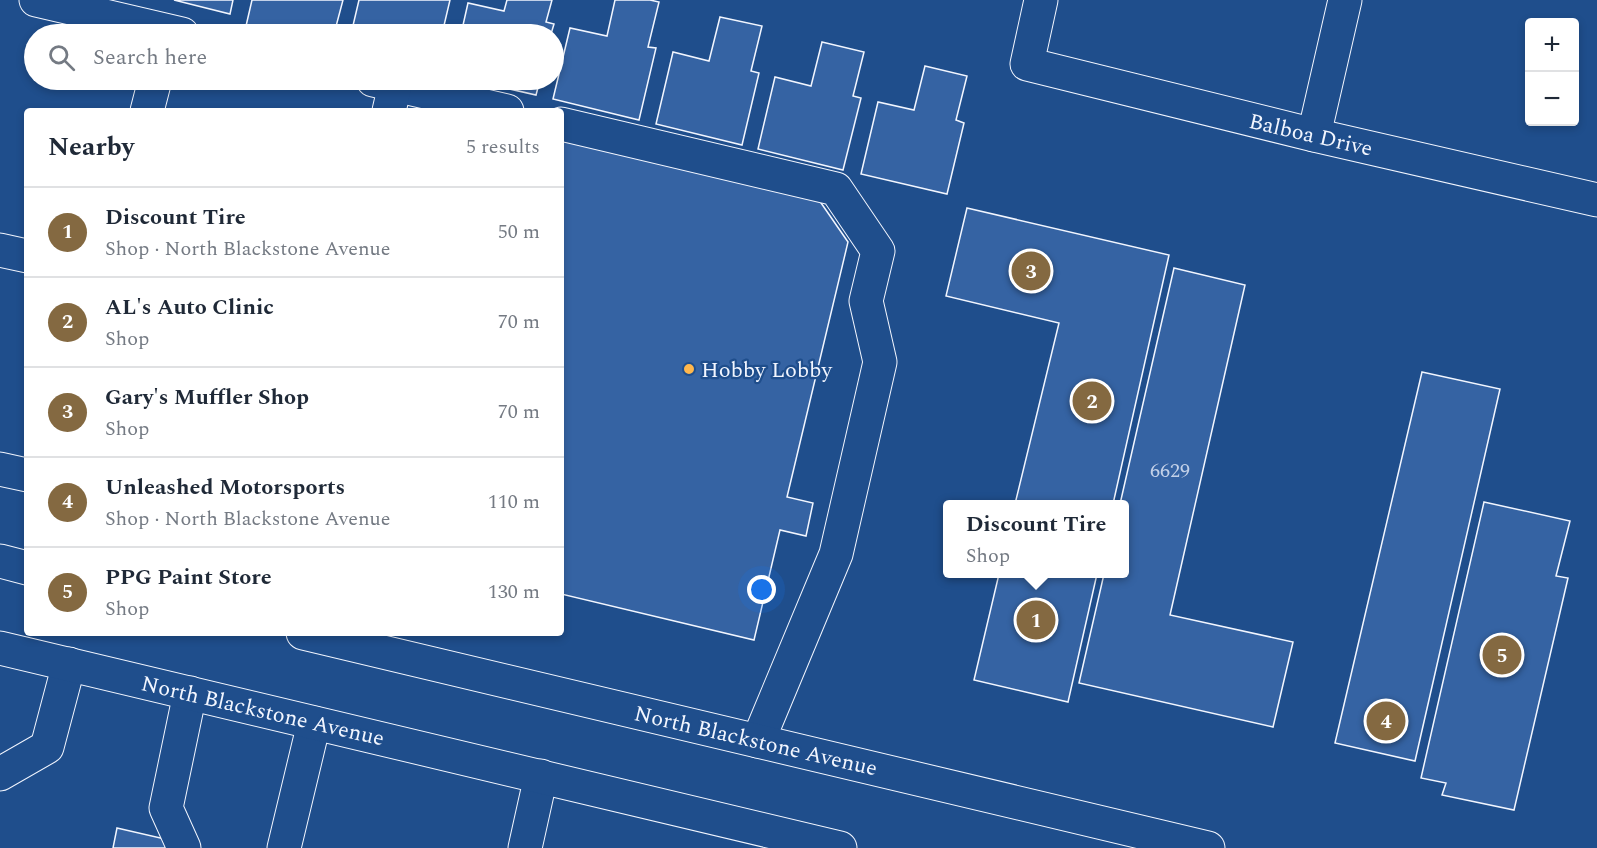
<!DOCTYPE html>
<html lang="en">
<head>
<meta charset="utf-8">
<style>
	body { margin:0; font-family:Spectral,serif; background:#f6f6f7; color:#1f2937 }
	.controls { position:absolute; right:18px; top:18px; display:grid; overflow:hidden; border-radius:6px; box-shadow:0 3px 9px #0003 }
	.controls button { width:54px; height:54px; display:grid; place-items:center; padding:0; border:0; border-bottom:2px solid #e0e1e3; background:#fff; color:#1f2937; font:30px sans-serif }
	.you { position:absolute; left:762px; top:590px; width:21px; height:21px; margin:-15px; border:4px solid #fff; border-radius:50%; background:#1a73e8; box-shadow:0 0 0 9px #1a73e833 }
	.badge { display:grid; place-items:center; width:39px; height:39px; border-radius:50%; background:#846941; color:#fff; font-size:20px; font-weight:700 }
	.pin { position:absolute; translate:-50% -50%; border:3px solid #fff; box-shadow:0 2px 6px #0006 }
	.popup { position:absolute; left:943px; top:500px; width:186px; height:78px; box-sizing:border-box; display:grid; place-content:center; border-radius:6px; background:#fff; filter:drop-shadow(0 2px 4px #0005); font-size:20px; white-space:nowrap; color:#747a83 }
	.popup b { font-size:22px; color:#1f2937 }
	.popup::after { content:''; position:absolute; left:50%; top:100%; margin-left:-12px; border:12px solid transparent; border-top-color:#fff }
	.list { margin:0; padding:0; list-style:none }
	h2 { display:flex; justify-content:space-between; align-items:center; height:78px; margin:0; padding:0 24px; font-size:26px }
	h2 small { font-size:20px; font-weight:400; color:#747a83 }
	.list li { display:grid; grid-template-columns:39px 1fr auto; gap:18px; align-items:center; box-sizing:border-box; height:90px; padding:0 24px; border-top:2px solid #e0e1e3 }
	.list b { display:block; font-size:22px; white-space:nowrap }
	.list p { margin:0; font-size:20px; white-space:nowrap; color:#747a83 }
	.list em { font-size:20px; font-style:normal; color:#747a83 }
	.icon { flex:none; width:33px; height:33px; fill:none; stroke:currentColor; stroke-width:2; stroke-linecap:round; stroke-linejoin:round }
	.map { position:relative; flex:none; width:1597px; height:848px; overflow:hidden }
	.search { position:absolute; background:#fff; box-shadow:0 3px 9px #0003; left:24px; top:24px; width:540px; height:66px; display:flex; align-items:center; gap:15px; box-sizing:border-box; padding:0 21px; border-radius:33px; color:#747a83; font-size:22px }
	.panel { position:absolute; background:#fff; box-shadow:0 3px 9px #0003; left:24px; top:108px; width:540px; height:528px; border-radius:6px }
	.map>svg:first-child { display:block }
	.building { fill:#3563a3; stroke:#f2f6ff; stroke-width:1.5 }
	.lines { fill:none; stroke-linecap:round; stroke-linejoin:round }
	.minor-casing { stroke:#f2f6ff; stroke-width:35 }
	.major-casing { stroke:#f2f6ff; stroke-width:35 }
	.minor { stroke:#1f4e8c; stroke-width:33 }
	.major { stroke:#1f4e8c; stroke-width:33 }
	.poi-dot { fill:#ffb74d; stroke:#1f4e8c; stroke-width:2 }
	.labels { text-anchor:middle; stroke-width:4.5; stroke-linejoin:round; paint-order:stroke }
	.number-label { font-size:20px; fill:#c3d1e8 }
	.street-label { font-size:22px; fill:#f2f6ff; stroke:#1f4e8c }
	.poi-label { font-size:22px; fill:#f2f6ff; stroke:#1f4e8c; text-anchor:start }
</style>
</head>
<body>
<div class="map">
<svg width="1597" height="848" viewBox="0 0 1597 848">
	<rect width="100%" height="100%" fill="#1f4e8c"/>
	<g class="building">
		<path d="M 174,0 L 233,0 L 230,14 Z"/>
		<path d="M 252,0 L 343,0 L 334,34 L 282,34 L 246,26 Z"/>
		<path d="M 359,0 L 450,0 L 442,34 L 351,34 Z"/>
		<path d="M 507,0 L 552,0 L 546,22 L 554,24 L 551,34 L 461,34 L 468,3 L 504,11 Z"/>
		<path d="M 615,0 L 650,0 L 659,2 L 648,47 L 656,48 L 639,120 L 553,99 L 570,28 L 607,36 Z"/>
		<path d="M 720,17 L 762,26 L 751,71 L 759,73 L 742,145 L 656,124 L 673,52 L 709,61 Z"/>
		<path d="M 822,42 L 864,52 L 853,96 L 861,98 L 843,170 L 758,149 L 775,77 L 811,86 Z"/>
		<path d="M 925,66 L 967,76 L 956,120 L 964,123 L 947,194 L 861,174 L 878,102 L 914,110 Z"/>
		<path d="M 470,80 L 540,80 L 536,95 Z"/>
		<path d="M 561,135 L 819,200 L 848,242 L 787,497 L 813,503 L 806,536 L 780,530 L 754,640 L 561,594 Z"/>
		<path d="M 967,208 L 1169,255 L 1113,504 L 1015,504 L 1059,323 L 946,296 Z"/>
		<path d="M 1174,268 L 1245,285 L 1170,615 L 1293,642 L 1273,727 L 1079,683 L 1104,574 L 1124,574 L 1124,504 L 1120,504 Z"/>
		<path d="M 1422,372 L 1500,389 L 1415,761 L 1335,743 Z"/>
		<path d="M 1484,502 L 1570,521 L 1556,576 L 1568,578 L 1514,810 L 1442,795 L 1446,783 L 1421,778 Z"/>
		<path d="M 999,574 L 1097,574 L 1068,702 L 974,680 Z"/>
		<path d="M 117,828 L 178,842 L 177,848 L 113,848 Z"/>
	</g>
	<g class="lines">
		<defs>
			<g id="minor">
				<path d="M 36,0 L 182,34"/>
				<path d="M 1041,0 L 1027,64 L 1314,135 L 1597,200"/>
				<path d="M 373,80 L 507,111"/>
				<path d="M 147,111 L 155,80"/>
				<path d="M 389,111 L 395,85"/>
				<path d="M 561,124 L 836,189 L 878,251 L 866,301 L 880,362 L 836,554 L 758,741"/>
				<path d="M 1314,135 L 1345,0"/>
				<path d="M 0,250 L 27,256"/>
				<path d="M 0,469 L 27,475"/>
				<path d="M 0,774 L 47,747 L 69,664"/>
				<path d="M 184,848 L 166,808 L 190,693"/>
				<path d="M 284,848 L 314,723"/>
				<path d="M 525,848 L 541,776"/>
			</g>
			<g id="major">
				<path d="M 0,561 L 27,568"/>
				<path d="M 303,633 L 1208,848"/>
				<path d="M 0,648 L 840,848"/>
			</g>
		</defs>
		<use href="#minor" class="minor-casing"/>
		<use href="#major" class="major-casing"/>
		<use href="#minor" class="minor"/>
		<use href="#major" class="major"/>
	</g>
	<circle class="poi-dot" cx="689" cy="369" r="6"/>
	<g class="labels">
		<g class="number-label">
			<text x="1170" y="477">6629</text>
		</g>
		<g class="street-label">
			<text transform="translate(1311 134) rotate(13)" y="8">Balboa Drive</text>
			<text transform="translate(263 710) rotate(13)" y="8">North Blackstone Avenue</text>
			<text transform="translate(756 740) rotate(13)" y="8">North Blackstone Avenue</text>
		</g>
		<g class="poi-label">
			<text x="701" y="377">Hobby Lobby</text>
		</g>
	</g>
</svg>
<div class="controls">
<button>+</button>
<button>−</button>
</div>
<div class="you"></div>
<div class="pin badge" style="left:1036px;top:620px">1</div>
<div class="popup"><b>Discount Tire</b>Shop</div>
<div class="pin badge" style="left:1092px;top:401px">2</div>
<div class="pin badge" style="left:1031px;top:271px">3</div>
<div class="pin badge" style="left:1386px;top:721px">4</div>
<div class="pin badge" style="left:1502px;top:655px">5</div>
<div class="search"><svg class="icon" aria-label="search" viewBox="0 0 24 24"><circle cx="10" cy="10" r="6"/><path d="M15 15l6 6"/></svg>Search here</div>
<section class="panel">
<h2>Nearby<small>5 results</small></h2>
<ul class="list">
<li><span class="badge">1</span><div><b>Discount Tire</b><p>Shop · North Blackstone Avenue</p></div><em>50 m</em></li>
<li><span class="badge">2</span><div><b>AL's Auto Clinic</b><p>Shop</p></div><em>70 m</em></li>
<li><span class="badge">3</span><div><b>Gary's Muffler Shop</b><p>Shop</p></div><em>70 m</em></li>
<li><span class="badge">4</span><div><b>Unleashed Motorsports</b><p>Shop · North Blackstone Avenue</p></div><em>110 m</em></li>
<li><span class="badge">5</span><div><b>PPG Paint Store</b><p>Shop</p></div><em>130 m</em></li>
</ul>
</section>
</div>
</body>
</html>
